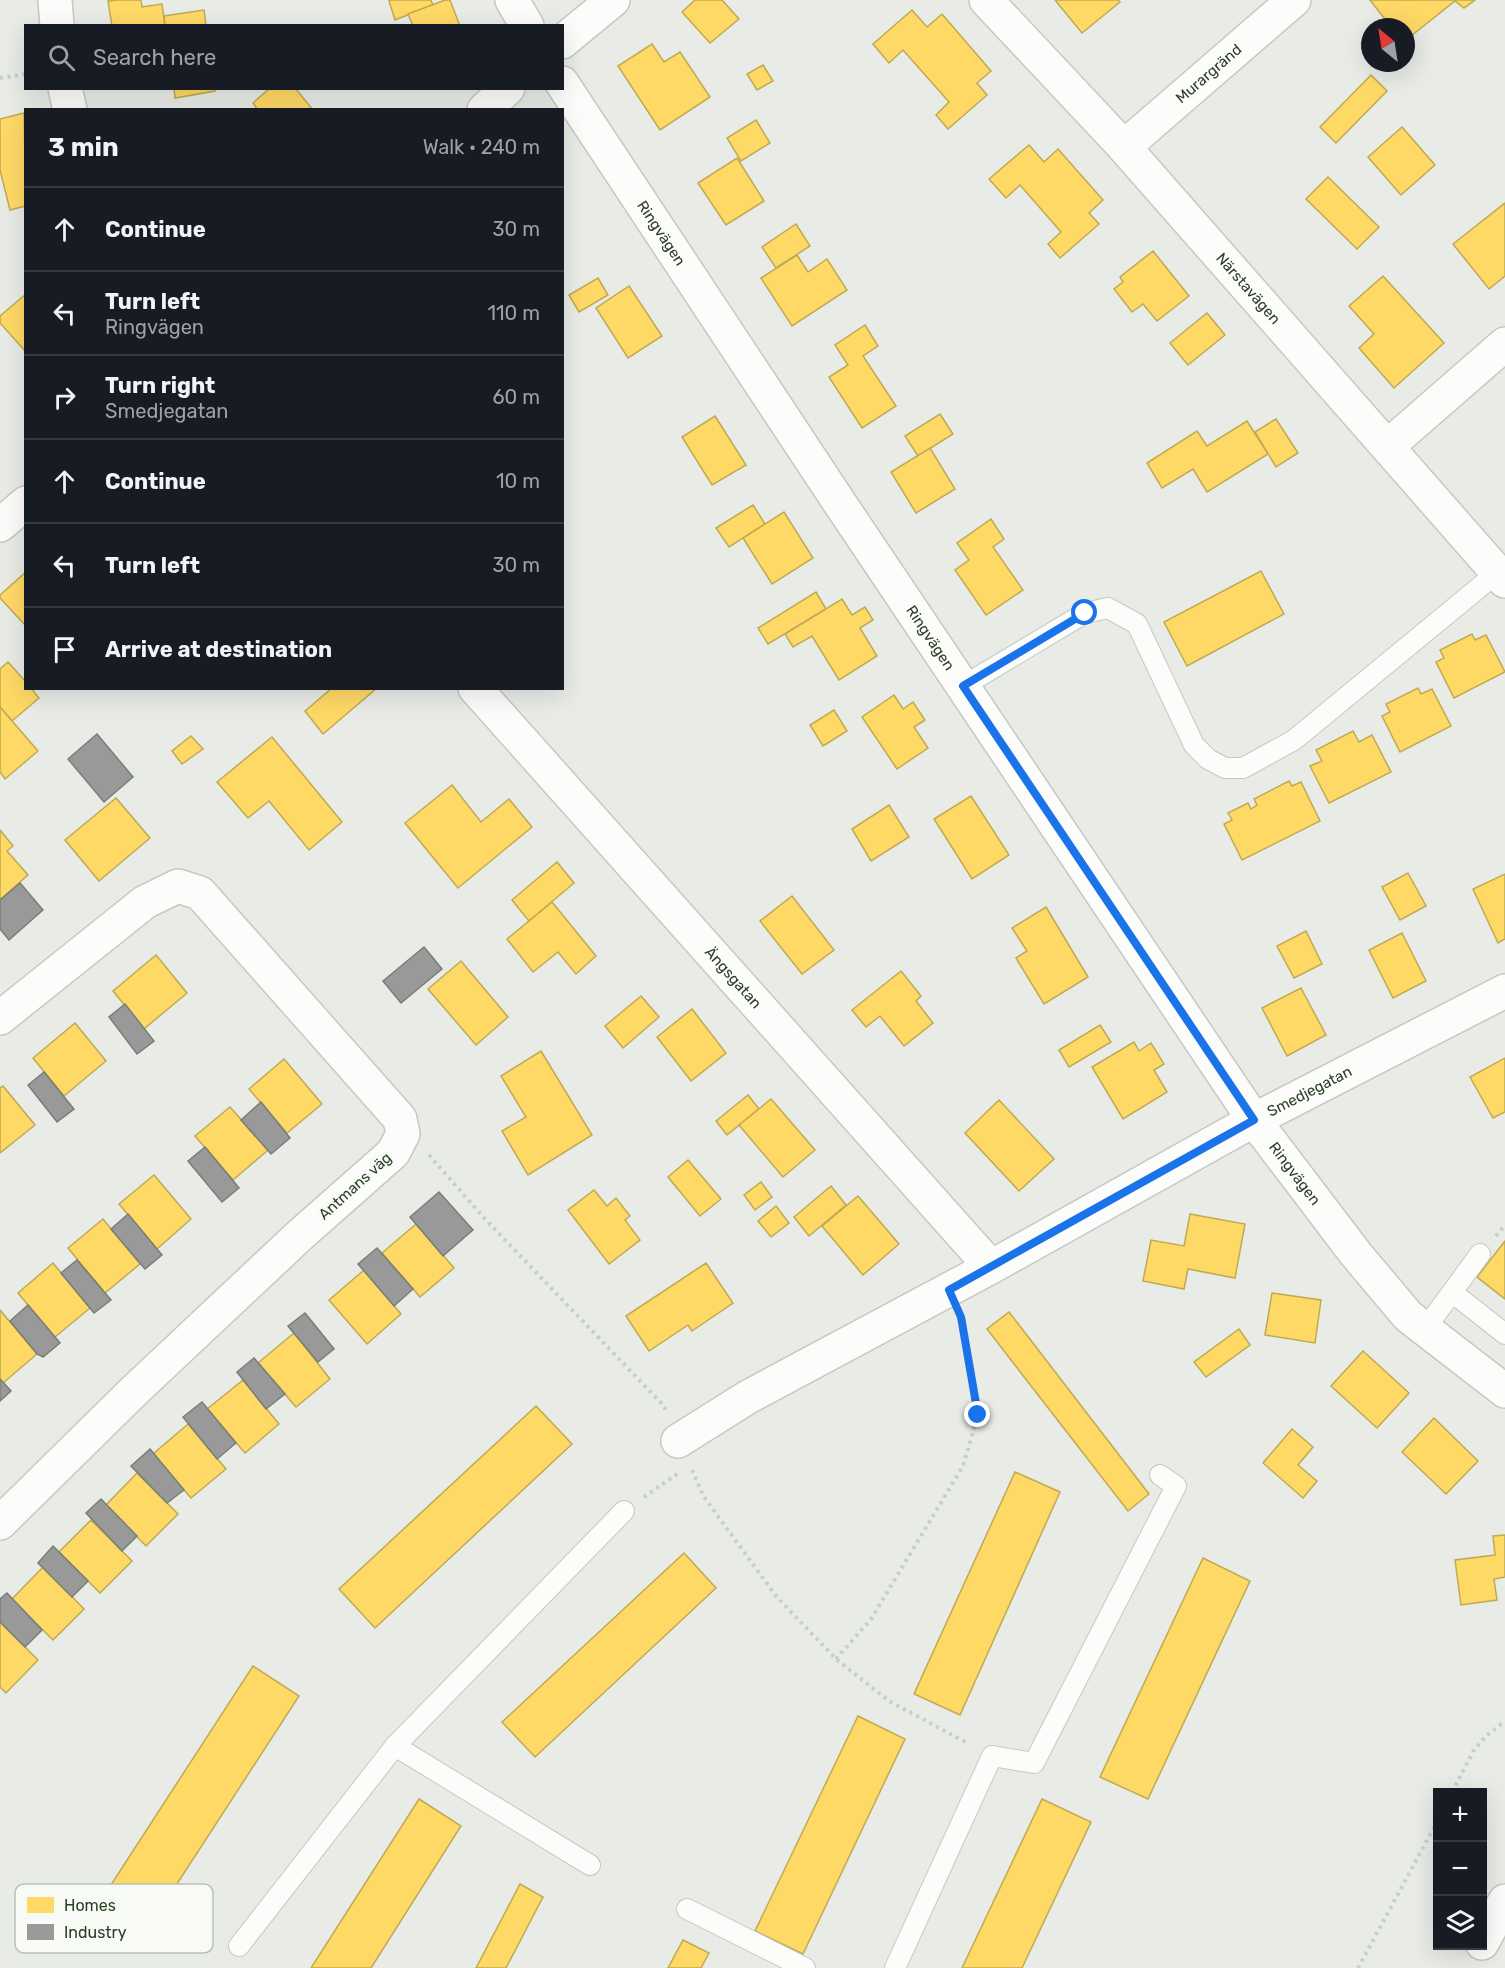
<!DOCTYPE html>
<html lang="en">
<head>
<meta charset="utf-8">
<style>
	body { margin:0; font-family:Rubik,sans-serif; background:#20242c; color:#f1f3f6 }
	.controls { position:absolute; right:18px; bottom:18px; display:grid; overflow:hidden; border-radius:0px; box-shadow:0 6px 24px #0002 }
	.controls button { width:54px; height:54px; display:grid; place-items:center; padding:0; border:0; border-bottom:2px solid #363941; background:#171b24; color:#f1f3f6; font:30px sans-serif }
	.compass { position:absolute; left:1361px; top:18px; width:54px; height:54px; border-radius:50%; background:#171b24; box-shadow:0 6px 24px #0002; rotate:330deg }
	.stop { position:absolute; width:18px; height:18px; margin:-14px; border:4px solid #1a73e8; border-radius:50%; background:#fff }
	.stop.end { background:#1a73e8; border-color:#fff; box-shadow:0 2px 6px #0008 }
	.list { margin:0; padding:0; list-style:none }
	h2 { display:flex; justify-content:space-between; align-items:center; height:78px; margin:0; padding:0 24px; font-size:26px }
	h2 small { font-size:20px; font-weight:400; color:#9ea1a6 }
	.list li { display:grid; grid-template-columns:39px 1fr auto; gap:18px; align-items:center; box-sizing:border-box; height:84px; padding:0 24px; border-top:2px solid #363941 }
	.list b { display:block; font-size:22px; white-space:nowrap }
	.list p { margin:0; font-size:20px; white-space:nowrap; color:#9ea1a6 }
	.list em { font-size:20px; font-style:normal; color:#9ea1a6 }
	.icon { flex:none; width:33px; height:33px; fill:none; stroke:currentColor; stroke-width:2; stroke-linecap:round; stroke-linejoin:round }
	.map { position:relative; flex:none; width:1505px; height:1968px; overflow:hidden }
	.search { position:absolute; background:#171b24; box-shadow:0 6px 24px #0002; left:24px; top:24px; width:540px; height:66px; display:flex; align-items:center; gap:15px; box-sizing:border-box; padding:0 21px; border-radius:0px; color:#9ea1a6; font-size:22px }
	.panel { position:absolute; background:#171b24; box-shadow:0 6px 24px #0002; left:24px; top:108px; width:540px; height:582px; border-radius:0px }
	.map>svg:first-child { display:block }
	.homes { fill:#ffd966; stroke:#bfaa52; stroke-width:1.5 }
	.industry { fill:#999; stroke:#787e76; stroke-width:1.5 }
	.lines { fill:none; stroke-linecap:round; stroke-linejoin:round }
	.service-casing { stroke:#c5c8c4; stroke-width:22 }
	.minor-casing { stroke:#c5c8c4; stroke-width:36 }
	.tertiary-casing { stroke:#c5c8c4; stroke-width:36 }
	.path { stroke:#c8cec6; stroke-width:4; stroke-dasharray:3 4.5; stroke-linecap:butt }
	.service { stroke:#fcfcfb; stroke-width:20 }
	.minor { stroke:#fcfcfb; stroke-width:33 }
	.tertiary { stroke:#fcfcfb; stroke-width:33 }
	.route { stroke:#1a73e8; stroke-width:8 }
	.labels { text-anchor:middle; stroke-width:6; stroke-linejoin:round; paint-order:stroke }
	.street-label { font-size:15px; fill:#2a3e25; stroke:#f8faf6 }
	.key { fill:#f8faf6; stroke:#bac2b7; stroke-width:1.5 }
	.key-label { font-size:16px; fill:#2a3e25 }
</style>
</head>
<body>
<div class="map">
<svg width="1505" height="1968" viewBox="0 0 1505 1968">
	<rect width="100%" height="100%" fill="#e9ebe7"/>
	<g class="homes">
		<path d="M 117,0 L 141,0 L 142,7 L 162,4 L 165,26 L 112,26 L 108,1 Z"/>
		<path d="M 391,0 L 431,0 L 433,5 L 395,20 L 389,1 Z"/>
		<path d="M 445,0 L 450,0 L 460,26 L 413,26 L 408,14 Z"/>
		<path d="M 695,0 L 722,0 L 739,19 L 710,43 L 682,12 Z"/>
		<path d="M 1055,0 L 1118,0 L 1120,2 L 1082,33 Z"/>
		<path d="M 1370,0 L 1475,0 L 1464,8 L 1455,1 L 1406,40 L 1406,27 L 1391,27 Z"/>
		<path d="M 204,10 L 206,26 L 165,26 L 164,16 Z"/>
		<path d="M 912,10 L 927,27 L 942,14 L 991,71 L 977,83 L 987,95 L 948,129 L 936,115 L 949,102 L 903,50 L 889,63 L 873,44 Z"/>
		<path d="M 652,44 L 664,62 L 680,52 L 710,97 L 660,130 L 618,66 Z"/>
		<path d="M 763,65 L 773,81 L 757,90 L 747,74 Z"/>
		<path d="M 1371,75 L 1387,91 L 1336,143 L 1320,127 Z"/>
		<path d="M 174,88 L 215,88 L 215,91 L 175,98 Z"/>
		<path d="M 270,88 L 295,88 L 313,110 L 258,110 L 253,103 Z"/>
		<path d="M 24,113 L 26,206 L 10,210 L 0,170 L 0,119 Z"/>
		<path d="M 756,120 L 770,143 L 741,161 L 727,138 Z"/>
		<path d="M 1402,127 L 1435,165 L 1401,195 L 1368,157 Z"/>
		<path d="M 1029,145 L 1044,162 L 1058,149 L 1103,200 L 1089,213 L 1099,224 L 1060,258 L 1048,244 L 1061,232 L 1020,185 L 1006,198 L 989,179 Z"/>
		<path d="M 737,158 L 764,201 L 726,225 L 698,183 Z"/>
		<path d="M 1328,177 L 1379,227 L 1357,249 L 1306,199 Z"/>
		<path d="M 1505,203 L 1505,276 L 1489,289 L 1453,244 Z"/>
		<path d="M 796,224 L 810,246 L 776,268 L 762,247 Z"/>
		<path d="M 1153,251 L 1189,296 L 1157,321 L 1143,304 L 1132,312 L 1114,289 L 1123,282 L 1120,277 Z"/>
		<path d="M 797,255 L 808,272 L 827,259 L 847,290 L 792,326 L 761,278 Z"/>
		<path d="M 1383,276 L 1444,343 L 1394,388 L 1359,348 L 1374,334 L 1349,306 Z"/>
		<path d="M 598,278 L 608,295 L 579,312 L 569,295 Z"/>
		<path d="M 629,286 L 662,336 L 628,358 L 596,308 Z"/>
		<path d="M 26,294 L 26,352 L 0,323 L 0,316 Z"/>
		<path d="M 1207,313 L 1225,335 L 1188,365 L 1170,343 Z"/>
		<path d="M 865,325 L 878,346 L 863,356 L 896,406 L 862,428 L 829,377 L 848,365 L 835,345 Z"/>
		<path d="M 940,414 L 953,434 L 918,456 L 905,436 Z"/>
		<path d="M 715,416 L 746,465 L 712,485 L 682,437 Z"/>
		<path d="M 1276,419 L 1298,453 L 1276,467 L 1255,432 Z"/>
		<path d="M 1247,421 L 1268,454 L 1207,492 L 1193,469 L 1162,488 L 1147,463 L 1197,431 L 1207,446 Z"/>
		<path d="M 930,448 L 955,489 L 916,513 L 891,472 Z"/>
		<path d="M 753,505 L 765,524 L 729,547 L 716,528 Z"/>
		<path d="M 784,512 L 813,558 L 772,584 L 743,538 Z"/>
		<path d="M 991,519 L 1004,539 L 993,547 L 1023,590 L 986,615 L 955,570 L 969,560 L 957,543 Z"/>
		<path d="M 1261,571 L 1284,614 L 1187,666 L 1164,622 Z"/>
		<path d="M 26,572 L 26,626 L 0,598 L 0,595 Z"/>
		<path d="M 816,592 L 826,609 L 768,644 L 758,628 Z"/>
		<path d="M 842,599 L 852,615 L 865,607 L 873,620 L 860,628 L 877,656 L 839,680 L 812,636 L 793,647 L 785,634 Z"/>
		<path d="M 1472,634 L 1475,640 L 1486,635 L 1505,672 L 1454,698 L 1436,662 L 1444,658 L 1440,650 Z"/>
		<path d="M 8,662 L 26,682 L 26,688 L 31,688 L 39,698 L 12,721 L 0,707 L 0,669 Z"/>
		<path d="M 332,688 L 377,688 L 323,734 L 305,711 Z"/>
		<path d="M 1418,688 L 1421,694 L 1432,689 L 1451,726 L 1400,752 L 1382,716 L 1390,712 L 1386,704 Z"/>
		<path d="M 894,695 L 903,709 L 913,702 L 925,720 L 914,727 L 928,748 L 897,769 L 862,717 Z"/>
		<path d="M 0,707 L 38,751 L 5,779 L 0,772 Z"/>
		<path d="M 834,710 L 847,731 L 823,746 L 810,725 Z"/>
		<path d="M 1353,731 L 1359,742 L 1372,735 L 1391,772 L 1329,803 L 1310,766 L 1322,761 L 1316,750 Z"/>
		<path d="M 191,736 L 203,749 L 182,764 L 172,751 Z"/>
		<path d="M 272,737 L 342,822 L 309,850 L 269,801 L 248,818 L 217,782 Z"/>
		<path d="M 1289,781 L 1292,786 L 1301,782 L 1320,821 L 1242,860 L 1224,824 L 1232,820 L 1228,813 L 1248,803 L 1251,809 L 1257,805 L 1254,799 Z"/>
		<path d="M 452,785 L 481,822 L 509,799 L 532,827 L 458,888 L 405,823 Z"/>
		<path d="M 971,796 L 1009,855 L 972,879 L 934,819 Z"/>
		<path d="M 116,798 L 150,838 L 99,881 L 65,840 Z"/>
		<path d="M 889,805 L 909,837 L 871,861 L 852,829 Z"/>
		<path d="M 0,830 L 13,846 L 7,851 L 28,875 L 0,900 Z"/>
		<path d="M 557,862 L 574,883 L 529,921 L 512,900 Z"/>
		<path d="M 1408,873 L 1426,906 L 1400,920 L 1382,887 Z"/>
		<path d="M 1505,874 L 1505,939 L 1498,943 L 1473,889 Z"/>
		<path d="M 792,896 L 834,950 L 802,974 L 760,921 Z"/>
		<path d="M 552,902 L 596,956 L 576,974 L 558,952 L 533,972 L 507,939 Z"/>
		<path d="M 1046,907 L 1088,977 L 1044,1004 L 1016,958 L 1027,951 L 1012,928 Z"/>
		<path d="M 1306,931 L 1322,964 L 1294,978 L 1277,946 Z"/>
		<path d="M 1402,933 L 1426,981 L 1393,998 L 1369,950 Z"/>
		<path d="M 156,955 L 187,993 L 144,1029 L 113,991 Z"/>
		<path d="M 461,961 L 508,1017 L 476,1045 L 428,989 Z"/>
		<path d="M 901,971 L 921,996 L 916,1001 L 933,1023 L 904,1046 L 880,1016 L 866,1027 L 852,1010 Z"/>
		<path d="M 1301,988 L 1326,1035 L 1287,1056 L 1262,1008 Z"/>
		<path d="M 641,996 L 659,1017 L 623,1048 L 605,1026 Z"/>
		<path d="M 692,1009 L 726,1053 L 691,1081 L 657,1037 Z"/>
		<path d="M 75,1023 L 106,1061 L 64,1096 L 33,1058 Z"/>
		<path d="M 1100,1025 L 1111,1042 L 1069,1067 L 1059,1050 Z"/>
		<path d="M 1134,1042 L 1139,1051 L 1151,1043 L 1164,1064 L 1154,1070 L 1167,1092 L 1123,1119 L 1092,1067 Z"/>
		<path d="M 541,1051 L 592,1135 L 528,1175 L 502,1131 L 526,1117 L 501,1076 Z"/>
		<path d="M 1505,1058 L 1505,1112 L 1493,1118 L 1470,1077 Z"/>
		<path d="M 284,1059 L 322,1104 L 287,1133 L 249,1089 Z"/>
		<path d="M 3,1086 L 35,1125 L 0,1153 L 0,1088 Z"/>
		<path d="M 748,1095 L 759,1109 L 727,1135 L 716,1121 Z"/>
		<path d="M 771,1099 L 815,1150 L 783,1177 L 739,1125 Z"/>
		<path d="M 999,1100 L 1054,1159 L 1019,1191 L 965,1133 Z"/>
		<path d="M 230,1107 L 268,1150 L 233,1180 L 195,1136 Z"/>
		<path d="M 688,1160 L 721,1199 L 700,1216 L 668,1177 Z"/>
		<path d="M 154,1175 L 191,1219 L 157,1249 L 119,1204 Z"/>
		<path d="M 761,1182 L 772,1197 L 755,1210 L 744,1195 Z"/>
		<path d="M 831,1186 L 846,1205 L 809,1236 L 794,1217 Z"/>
		<path d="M 594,1190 L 607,1206 L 616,1198 L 630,1216 L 625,1220 L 640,1240 L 609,1264 L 568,1210 Z"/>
		<path d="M 858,1196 L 899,1244 L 863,1275 L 822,1226 Z"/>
		<path d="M 776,1206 L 789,1223 L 771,1237 L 758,1221 Z"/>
		<path d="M 1190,1214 L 1245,1224 L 1235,1278 L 1188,1269 L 1184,1289 L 1143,1281 L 1151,1240 L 1184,1246 Z"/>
		<path d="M 103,1219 L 140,1264 L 105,1293 L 68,1248 Z"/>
		<path d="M 416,1224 L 454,1268 L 420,1297 L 382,1253 Z"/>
		<path d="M 1505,1241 L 1505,1299 L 1477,1277 Z"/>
		<path d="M 53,1263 L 90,1308 L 55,1337 L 18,1293 Z"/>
		<path d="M 706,1263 L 733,1303 L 692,1331 L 688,1325 L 649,1351 L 626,1316 Z"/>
		<path d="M 364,1270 L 401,1314 L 367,1344 L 329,1300 Z"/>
		<path d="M 1272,1293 L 1321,1300 L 1315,1343 L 1265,1335 Z"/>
		<path d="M 0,1310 L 37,1354 L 3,1383 L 0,1379 Z"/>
		<path d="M 1009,1312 L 1149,1494 L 1128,1511 L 987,1329 Z"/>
		<path d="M 1239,1329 L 1250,1345 L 1206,1377 L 1194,1362 Z"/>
		<path d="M 294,1333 L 330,1379 L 296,1407 L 258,1363 Z"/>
		<path d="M 1363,1351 L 1409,1393 L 1377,1428 L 1331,1386 Z"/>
		<path d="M 243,1380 L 279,1424 L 245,1453 L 207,1409 Z"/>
		<path d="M 536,1406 L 572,1444 L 375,1628 L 339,1589 Z"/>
		<path d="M 1434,1418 L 1478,1461 L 1446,1494 L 1402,1452 Z"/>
		<path d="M 188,1424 L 226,1469 L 191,1498 L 153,1454 Z"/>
		<path d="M 1292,1429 L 1313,1447 L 1298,1465 L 1317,1481 L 1303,1498 L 1263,1463 Z"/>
		<path d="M 1015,1472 L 1060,1492 L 960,1715 L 914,1694 Z"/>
		<path d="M 137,1473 L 178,1514 L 146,1546 L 106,1505 Z"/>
		<path d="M 91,1520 L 132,1561 L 100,1593 L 59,1552 Z"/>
		<path d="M 1505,1535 L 1505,1577 L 1494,1579 L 1497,1600 L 1461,1605 L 1455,1560 L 1495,1555 L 1493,1536 Z"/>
		<path d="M 684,1553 L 716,1588 L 535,1757 L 502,1722 Z"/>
		<path d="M 1203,1558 L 1250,1581 L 1148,1799 L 1100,1777 Z"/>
		<path d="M 43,1567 L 84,1609 L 53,1640 L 12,1599 Z"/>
		<path d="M 0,1622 L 38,1660 L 6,1693 L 0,1687 Z"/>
		<path d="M 253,1666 L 299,1696 L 151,1924 L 105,1894 Z"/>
		<path d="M 858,1716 L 905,1739 L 803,1954 L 755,1931 Z"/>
		<path d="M 419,1799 L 461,1826 L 371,1968 L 311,1968 Z"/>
		<path d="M 1042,1799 L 1091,1822 L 1022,1968 L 962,1968 Z"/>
		<path d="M 520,1884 L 543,1897 L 506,1968 L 476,1968 Z"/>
		<path d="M 683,1940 L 709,1953 L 701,1968 L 668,1968 Z"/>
	</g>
	<g class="industry">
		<path d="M 97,734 L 133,777 L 104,802 L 68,759 Z"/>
		<path d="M 20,883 L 43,910 L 9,940 L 0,929 L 0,900 Z"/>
		<path d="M 424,947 L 442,969 L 401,1003 L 383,981 Z"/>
		<path d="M 125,1004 L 154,1041 L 137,1054 L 109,1017 Z"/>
		<path d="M 44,1072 L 74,1109 L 57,1122 L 28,1085 Z"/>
		<path d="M 261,1102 L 290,1138 L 271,1154 L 241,1120 Z"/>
		<path d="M 205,1147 L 239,1188 L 222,1202 L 188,1161 Z"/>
		<path d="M 439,1192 L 473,1230 L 443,1256 L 410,1217 Z"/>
		<path d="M 128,1214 L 162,1255 L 145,1269 L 111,1229 Z"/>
		<path d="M 377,1248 L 413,1289 L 394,1306 L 358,1264 Z"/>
		<path d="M 77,1260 L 111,1300 L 94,1313 L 61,1273 Z"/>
		<path d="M 28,1305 L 60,1343 L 43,1357 L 37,1354 L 10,1321 Z"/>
		<path d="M 305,1313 L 334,1349 L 318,1362 L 288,1326 Z"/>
		<path d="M 254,1358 L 285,1394 L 266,1409 L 237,1372 Z"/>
		<path d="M 0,1379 L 11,1391 L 0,1401 Z"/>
		<path d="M 202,1402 L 236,1443 L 217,1459 L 183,1417 Z"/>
		<path d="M 150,1449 L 184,1490 L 167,1503 L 131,1466 Z"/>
		<path d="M 101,1499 L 137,1536 L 122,1551 L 86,1513 Z"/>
		<path d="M 53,1546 L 88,1581 L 72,1597 L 38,1563 Z"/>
		<path d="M 7,1593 L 42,1630 L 25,1647 L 0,1622 L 0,1599 Z"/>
	</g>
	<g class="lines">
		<defs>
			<g id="service">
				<path d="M 963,686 L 1085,613 L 1108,608 L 1137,624 L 1194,745 L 1208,759 L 1225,768 L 1243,768 L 1294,740 L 1498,572"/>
				<path d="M 1453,1293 L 1505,1334"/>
				<path d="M 1425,1329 L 1480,1254"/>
				<path d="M 590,1865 L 395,1746 L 624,1511"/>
				<path d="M 687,1909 L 805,1968"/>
				<path d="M 239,1946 L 395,1746"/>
				<path d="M 895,1968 L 992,1756 L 1034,1763 L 1176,1486 L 1160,1475"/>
			</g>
			<g id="minor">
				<path d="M 55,0 L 57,26"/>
				<path d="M 512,0 L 527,26"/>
				<path id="s1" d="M 986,0 L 1124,147 L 1505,581"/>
				<path d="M 562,42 L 613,0"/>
				<path id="s2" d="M 562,83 L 841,505 L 1254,1120 L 1355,1253 L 1408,1316 L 1505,1391"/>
				<path d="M 65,88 L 70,110"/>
				<path d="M 484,110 L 508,88"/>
				<path id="s3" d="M 1124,147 L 1294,0"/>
				<path d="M 1388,446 L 1505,344"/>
				<path d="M 0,525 L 26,503"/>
				<path id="s4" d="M 475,688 L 991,1267"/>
				<path d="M 0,1018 L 145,902 L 178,886 L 200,893 L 400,1119 L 403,1134 L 393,1153 L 299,1236 L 133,1392 L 0,1523"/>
				<path id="s5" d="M 678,1441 L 748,1397 L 991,1267 L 1254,1120 L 1505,991"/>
			</g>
			<path id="tertiary" d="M 1482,1943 L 1505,1901"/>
		</defs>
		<use href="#service" class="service-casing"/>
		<use href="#minor" class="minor-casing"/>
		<use href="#tertiary" class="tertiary-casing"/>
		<g class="path">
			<path d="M 0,78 L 26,74"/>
			<path d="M 429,1155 L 485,1219 L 664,1406 L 666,1411"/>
			<path d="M 1496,1236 L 1505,1225"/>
			<path d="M 692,1470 L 704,1497 L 776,1596 L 836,1659 L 889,1701 L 969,1744"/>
			<path d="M 644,1497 L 677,1474"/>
			<path d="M 836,1659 L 871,1619 L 963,1466 L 978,1415 L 962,1318"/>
			<path d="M 1452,1792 L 1474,1750 L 1486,1736 L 1505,1721"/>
			<path d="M 1358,1968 L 1438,1820"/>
		</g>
		<use href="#service" class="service"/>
		<use href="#minor" class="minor"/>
		<use href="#tertiary" class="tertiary"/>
	</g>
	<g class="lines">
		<path class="route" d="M 978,1415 L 961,1317 L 949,1290 L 1254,1120 L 963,686 L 1085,613"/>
	</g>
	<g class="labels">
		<g class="street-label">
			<text dy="5" stroke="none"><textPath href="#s3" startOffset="112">Murargränd</textPath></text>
			<text dy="5" stroke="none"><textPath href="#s2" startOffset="180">Ringvägen</textPath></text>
			<text dy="5" stroke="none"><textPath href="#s1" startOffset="390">Närstavägen</textPath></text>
			<text dy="5" stroke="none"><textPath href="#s2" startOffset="666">Ringvägen</textPath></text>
			<text dy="5" stroke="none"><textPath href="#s4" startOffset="388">Ängsgatan</textPath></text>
			<text dy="5" stroke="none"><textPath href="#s5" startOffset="722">Smedjegatan</textPath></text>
			<text dy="5" stroke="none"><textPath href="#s2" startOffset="1314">Ringvägen</textPath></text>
			<text transform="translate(355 1186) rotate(-42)" y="5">Antmans väg</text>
		</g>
	</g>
	<rect x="15" y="1884" width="198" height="69" rx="9" class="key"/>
	<rect x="27" y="1897" width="27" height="16" fill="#ffd966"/>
	<rect x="27" y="1924" width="27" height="16" fill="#999"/>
	<g class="key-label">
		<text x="64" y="1911">Homes</text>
		<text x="64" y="1938">Industry</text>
	</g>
</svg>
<div class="controls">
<button>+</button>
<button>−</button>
<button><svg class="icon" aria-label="layers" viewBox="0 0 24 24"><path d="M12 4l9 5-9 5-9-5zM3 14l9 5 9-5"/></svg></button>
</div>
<svg class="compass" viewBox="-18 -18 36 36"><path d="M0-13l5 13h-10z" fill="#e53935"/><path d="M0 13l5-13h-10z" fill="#9ea1a6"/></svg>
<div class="stop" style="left:1085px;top:613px"></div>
<div class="stop end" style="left:978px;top:1415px"></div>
<div class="search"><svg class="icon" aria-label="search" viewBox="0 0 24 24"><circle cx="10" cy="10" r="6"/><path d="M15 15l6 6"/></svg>Search here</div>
<section class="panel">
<h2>3 min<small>Walk · 240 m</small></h2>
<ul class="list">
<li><svg class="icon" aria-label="ahead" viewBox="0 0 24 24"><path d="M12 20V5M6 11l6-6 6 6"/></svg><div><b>Continue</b></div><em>30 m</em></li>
<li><svg class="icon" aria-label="left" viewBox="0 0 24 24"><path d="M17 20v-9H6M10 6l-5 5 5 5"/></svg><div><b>Turn left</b><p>Ringvägen</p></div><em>110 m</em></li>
<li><svg class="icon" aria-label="right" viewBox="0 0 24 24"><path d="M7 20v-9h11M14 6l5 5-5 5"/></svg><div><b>Turn right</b><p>Smedjegatan</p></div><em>60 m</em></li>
<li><svg class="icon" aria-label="ahead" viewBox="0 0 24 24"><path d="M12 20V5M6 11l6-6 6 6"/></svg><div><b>Continue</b></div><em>10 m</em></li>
<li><svg class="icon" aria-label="left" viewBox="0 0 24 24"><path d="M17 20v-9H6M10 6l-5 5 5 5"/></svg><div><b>Turn left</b></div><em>30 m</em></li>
<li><svg class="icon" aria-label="arrive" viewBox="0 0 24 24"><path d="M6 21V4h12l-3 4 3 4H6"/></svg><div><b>Arrive at destination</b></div></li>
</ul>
</section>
</div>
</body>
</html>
